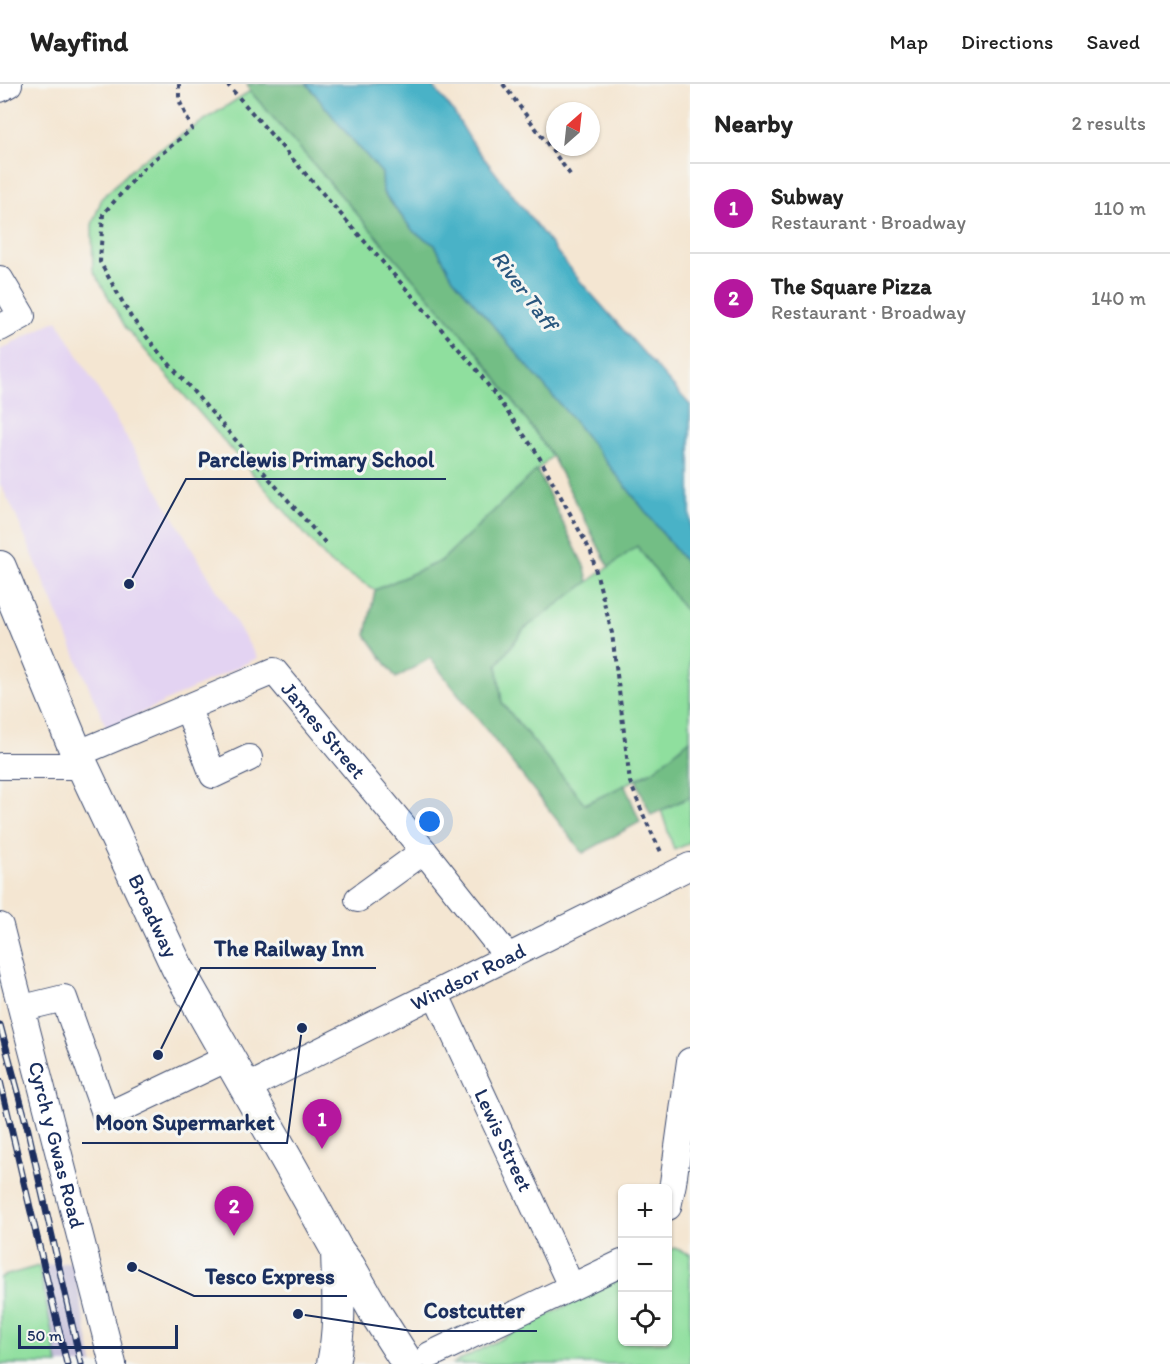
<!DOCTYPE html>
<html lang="en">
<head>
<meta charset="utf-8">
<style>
	body { margin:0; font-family:Itim,sans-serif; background:#f6f6f6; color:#222 }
	.controls { position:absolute; right:18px; bottom:18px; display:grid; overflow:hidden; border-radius:9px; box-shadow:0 2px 4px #0004 }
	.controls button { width:54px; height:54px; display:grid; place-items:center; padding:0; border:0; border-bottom:2px solid #e0e0e0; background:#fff; color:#222; font:30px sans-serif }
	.compass { position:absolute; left:546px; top:18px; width:54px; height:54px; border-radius:50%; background:#fff; box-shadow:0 2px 4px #0004; rotate:27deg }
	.scale { position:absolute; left:18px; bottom:15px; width:160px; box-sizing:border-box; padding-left:6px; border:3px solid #1b2f5e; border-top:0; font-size:16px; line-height:21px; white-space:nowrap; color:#1b2f5e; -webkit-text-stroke:4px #f6f6f2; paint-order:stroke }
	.you { position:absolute; left:430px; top:738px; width:21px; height:21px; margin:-15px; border:4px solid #fff; border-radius:50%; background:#1a73e8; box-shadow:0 0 0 9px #1a73e833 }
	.badge { display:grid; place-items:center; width:39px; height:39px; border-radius:50%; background:#b5179e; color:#fff; font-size:20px; font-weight:700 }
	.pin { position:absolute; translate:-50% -50px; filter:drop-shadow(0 2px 3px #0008) }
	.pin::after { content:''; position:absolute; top:32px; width:21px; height:18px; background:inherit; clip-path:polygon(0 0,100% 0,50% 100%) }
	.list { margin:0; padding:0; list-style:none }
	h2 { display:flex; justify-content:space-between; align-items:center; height:78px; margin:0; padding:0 24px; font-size:26px }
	h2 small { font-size:20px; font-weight:400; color:#767676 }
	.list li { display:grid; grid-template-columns:39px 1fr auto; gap:18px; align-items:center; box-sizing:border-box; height:90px; padding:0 24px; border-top:2px solid #e0e0e0 }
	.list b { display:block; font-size:22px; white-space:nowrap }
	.list p { margin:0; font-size:20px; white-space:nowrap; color:#767676 }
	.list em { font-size:20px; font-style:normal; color:#767676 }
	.icon { flex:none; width:33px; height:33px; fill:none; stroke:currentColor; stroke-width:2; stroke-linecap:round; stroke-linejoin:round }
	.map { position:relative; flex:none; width:690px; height:1280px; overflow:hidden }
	header { display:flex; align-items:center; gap:36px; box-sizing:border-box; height:84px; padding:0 30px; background:#fff; border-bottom:2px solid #e0e0e0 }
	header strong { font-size:28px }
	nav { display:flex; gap:33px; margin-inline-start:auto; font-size:21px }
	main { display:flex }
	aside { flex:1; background:#fff }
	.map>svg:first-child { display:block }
	.built { fill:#e3d3f2 }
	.industrial { fill:#c6c0da }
	.green { fill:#8fdf9e; stroke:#55877e; stroke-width:1.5 }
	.forest { fill:#73be85; stroke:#477672; stroke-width:1.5 }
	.water { fill:#49b2c7; stroke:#327092; stroke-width:1.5 }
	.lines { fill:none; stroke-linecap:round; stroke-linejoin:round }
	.minor-casing { stroke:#3c4a6f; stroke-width:28 }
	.major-casing { stroke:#3c4a6f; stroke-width:34 }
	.path { stroke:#3c4a6f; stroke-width:4; stroke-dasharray:4.5 4.5; stroke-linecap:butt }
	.minor { stroke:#fff; stroke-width:26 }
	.major { stroke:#fff; stroke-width:32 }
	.rail-casing { stroke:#1b2f5e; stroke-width:7 }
	.rail { stroke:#f6f6f2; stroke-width:4.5; stroke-dasharray:14; stroke-linecap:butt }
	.labels { text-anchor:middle; stroke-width:6; stroke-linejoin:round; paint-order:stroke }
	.street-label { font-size:21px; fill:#1b2f5e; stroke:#f6f6f2 }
	.water-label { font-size:22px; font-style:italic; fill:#29567e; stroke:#f6f6f2 }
	.leader { fill:none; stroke:#1b2f5e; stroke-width:2 }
	.callout-dot { fill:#1b2f5e; stroke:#f6f6f2; stroke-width:2 }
	.callout-label { font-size:22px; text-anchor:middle; font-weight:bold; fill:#1b2f5e; stroke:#f6f6f2; stroke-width:6; stroke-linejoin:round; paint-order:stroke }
</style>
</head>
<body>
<header>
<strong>Wayfind</strong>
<nav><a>Map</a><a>Directions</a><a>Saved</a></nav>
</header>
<main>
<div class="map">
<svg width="690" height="1280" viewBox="0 0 690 1280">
	<rect width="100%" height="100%" fill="#f6f6f2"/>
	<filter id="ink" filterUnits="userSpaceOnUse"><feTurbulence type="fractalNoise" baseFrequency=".0167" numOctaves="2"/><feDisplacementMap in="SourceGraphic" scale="12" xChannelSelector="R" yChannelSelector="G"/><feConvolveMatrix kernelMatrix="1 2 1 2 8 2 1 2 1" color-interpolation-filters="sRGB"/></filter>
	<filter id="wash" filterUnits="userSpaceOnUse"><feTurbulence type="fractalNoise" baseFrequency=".008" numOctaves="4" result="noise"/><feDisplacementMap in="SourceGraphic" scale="24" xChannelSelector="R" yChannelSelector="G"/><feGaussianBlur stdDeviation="1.35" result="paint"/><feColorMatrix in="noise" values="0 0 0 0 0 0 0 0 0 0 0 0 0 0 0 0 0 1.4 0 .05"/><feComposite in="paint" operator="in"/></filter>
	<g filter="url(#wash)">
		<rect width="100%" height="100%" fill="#f4e6d2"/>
		<path class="built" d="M 57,236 L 257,574 L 107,645 L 13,425 L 0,400 L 0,266 Z"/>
		<path class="industrial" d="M 73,1178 L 93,1280 L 58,1280 L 39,1182 Z"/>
		<g class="green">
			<path d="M 250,7 L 480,271 L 552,372 L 441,477 L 375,506 L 330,479 L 126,244 L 93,186 L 92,141 L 102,114 L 139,78 Z"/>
			<path d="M 637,462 L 690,533 L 690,656 L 654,686 L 585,721 L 502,619 L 497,581 L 524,545 Z"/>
			<path d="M 690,713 L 690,759 L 674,766 L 661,726 Z"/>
			<path d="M 674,1164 L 690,1170 L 690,1280 L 452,1280 L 622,1193 L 622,1258 L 668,1258 L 668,1168 Z"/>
			<path d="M 39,1182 L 58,1280 L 0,1280 L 0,1193 Z"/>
		</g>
		<g class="forest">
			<path d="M 247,0 L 307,0 L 343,45 L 382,89 L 383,109 L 414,148 L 435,161 L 453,194 L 574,337 L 690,484 L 690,533 L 637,462 L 609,483 L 552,372 L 480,271 L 250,7 Z"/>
			<path d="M 537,386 L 585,484 L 588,498 L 524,545 L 497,581 L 502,619 L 585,720 L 625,701 L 640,738 L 583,769 L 430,574 L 396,594 L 366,551 L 375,506 L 441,477 Z"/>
			<path d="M 690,656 L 690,713 L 651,731 L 636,696 L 654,686 Z"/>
		</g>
		<path class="water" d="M 307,0 L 431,0 L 453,27 L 473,60 L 579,196 L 690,321 L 690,484 L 574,337 L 453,194 L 435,161 L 414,148 L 383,108 L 382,89 L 343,45 Z"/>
	</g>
	<g filter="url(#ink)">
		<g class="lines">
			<defs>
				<g id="minor">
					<path d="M 0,5 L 9,0"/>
					<path d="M 0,195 L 22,232 L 0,244"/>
					<path d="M 188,625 L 213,691 L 249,674"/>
					<path id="s1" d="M 77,670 L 274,587 L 424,767 L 508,873"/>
					<path d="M 0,682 L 82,682"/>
					<path d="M 358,815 L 424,767"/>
					<path id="s2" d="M 0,842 L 113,1280"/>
					<path id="s3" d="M 436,911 L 571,1202"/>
					<path d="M 23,924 L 64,914 L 106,1032 L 228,974"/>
					<path id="s4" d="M 246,1004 L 690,782"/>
					<path d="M 668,1123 L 673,1099 L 690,977"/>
					<path d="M 430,1271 L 622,1179"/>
				</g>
				<g id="major">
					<path id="s5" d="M 0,483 L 77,670 L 177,883 L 292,1085 L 337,1166 L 349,1182 L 378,1233 L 408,1280"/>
					<path d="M 333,1280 C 341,1240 338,1207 337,1166"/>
				</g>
			</defs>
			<use href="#minor" class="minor-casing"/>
			<use href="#major" class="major-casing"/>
			<g class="path">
				<path d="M 179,0 L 179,16 L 192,45 L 145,83 L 103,130 L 100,178 L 131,233 L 158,267 L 328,462"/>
				<path d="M 227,0 L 477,286 L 537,369 L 591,468 L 612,549 L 630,698 L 645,735 L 662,770"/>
				<path d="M 503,0 L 572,93"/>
			</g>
			<use href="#minor" class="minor"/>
			<use href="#major" class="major"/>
			<defs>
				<g id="rail">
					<path d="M 0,941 L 27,1042 L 81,1280"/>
					<path d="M 0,997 L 67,1280"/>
				</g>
			</defs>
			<use href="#rail" class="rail-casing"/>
			<use href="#rail" class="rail"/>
		</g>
	</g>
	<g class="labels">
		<g class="street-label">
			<text dy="7" stroke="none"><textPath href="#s1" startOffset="291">James Street</textPath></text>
			<text dy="7" stroke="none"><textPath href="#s5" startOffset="381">Broadway</textPath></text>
			<text dy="7" stroke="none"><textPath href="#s4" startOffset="248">Windsor Road</textPath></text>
			<text dy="7" stroke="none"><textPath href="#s3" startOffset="160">Lewis Street</textPath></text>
			<text dy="7" stroke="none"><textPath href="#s2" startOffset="226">Cyrch y Gwas Road</textPath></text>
		</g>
		<g class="water-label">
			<text transform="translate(525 206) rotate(53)" y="8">River Taff</text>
		</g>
	</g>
	<path class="leader" d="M129 500L186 395H446M158 971L201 884H376M302 944L287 1059H82M132 1183L194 1212H347M298 1230L412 1247H537"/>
	<g class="callout-dot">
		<circle cx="129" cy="500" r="6"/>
		<circle cx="158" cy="971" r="6"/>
		<circle cx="302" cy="944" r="6"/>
		<circle cx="132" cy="1183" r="6"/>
		<circle cx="298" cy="1230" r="6"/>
	</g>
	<g class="callout-label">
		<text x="316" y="383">Parclewis Primary School</text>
		<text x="289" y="872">The Railway Inn</text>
		<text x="185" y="1046">Moon Supermarket</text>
		<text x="270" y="1200">Tesco Express</text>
		<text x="474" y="1234">Costcutter</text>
	</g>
</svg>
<div class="controls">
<button>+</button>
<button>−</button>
<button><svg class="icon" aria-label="locate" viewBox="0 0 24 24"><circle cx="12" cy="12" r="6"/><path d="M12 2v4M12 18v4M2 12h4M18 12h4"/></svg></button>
</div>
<svg class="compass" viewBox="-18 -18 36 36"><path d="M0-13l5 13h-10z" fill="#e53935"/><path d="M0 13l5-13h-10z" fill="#767676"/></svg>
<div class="scale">50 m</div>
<div class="you"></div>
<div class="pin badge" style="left:322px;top:1065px">1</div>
<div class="pin badge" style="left:234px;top:1152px">2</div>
</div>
<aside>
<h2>Nearby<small>2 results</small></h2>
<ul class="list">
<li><span class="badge">1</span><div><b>Subway</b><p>Restaurant · Broadway</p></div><em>110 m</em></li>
<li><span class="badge">2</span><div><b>The Square Pizza</b><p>Restaurant · Broadway</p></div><em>140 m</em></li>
</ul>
</aside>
</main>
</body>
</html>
